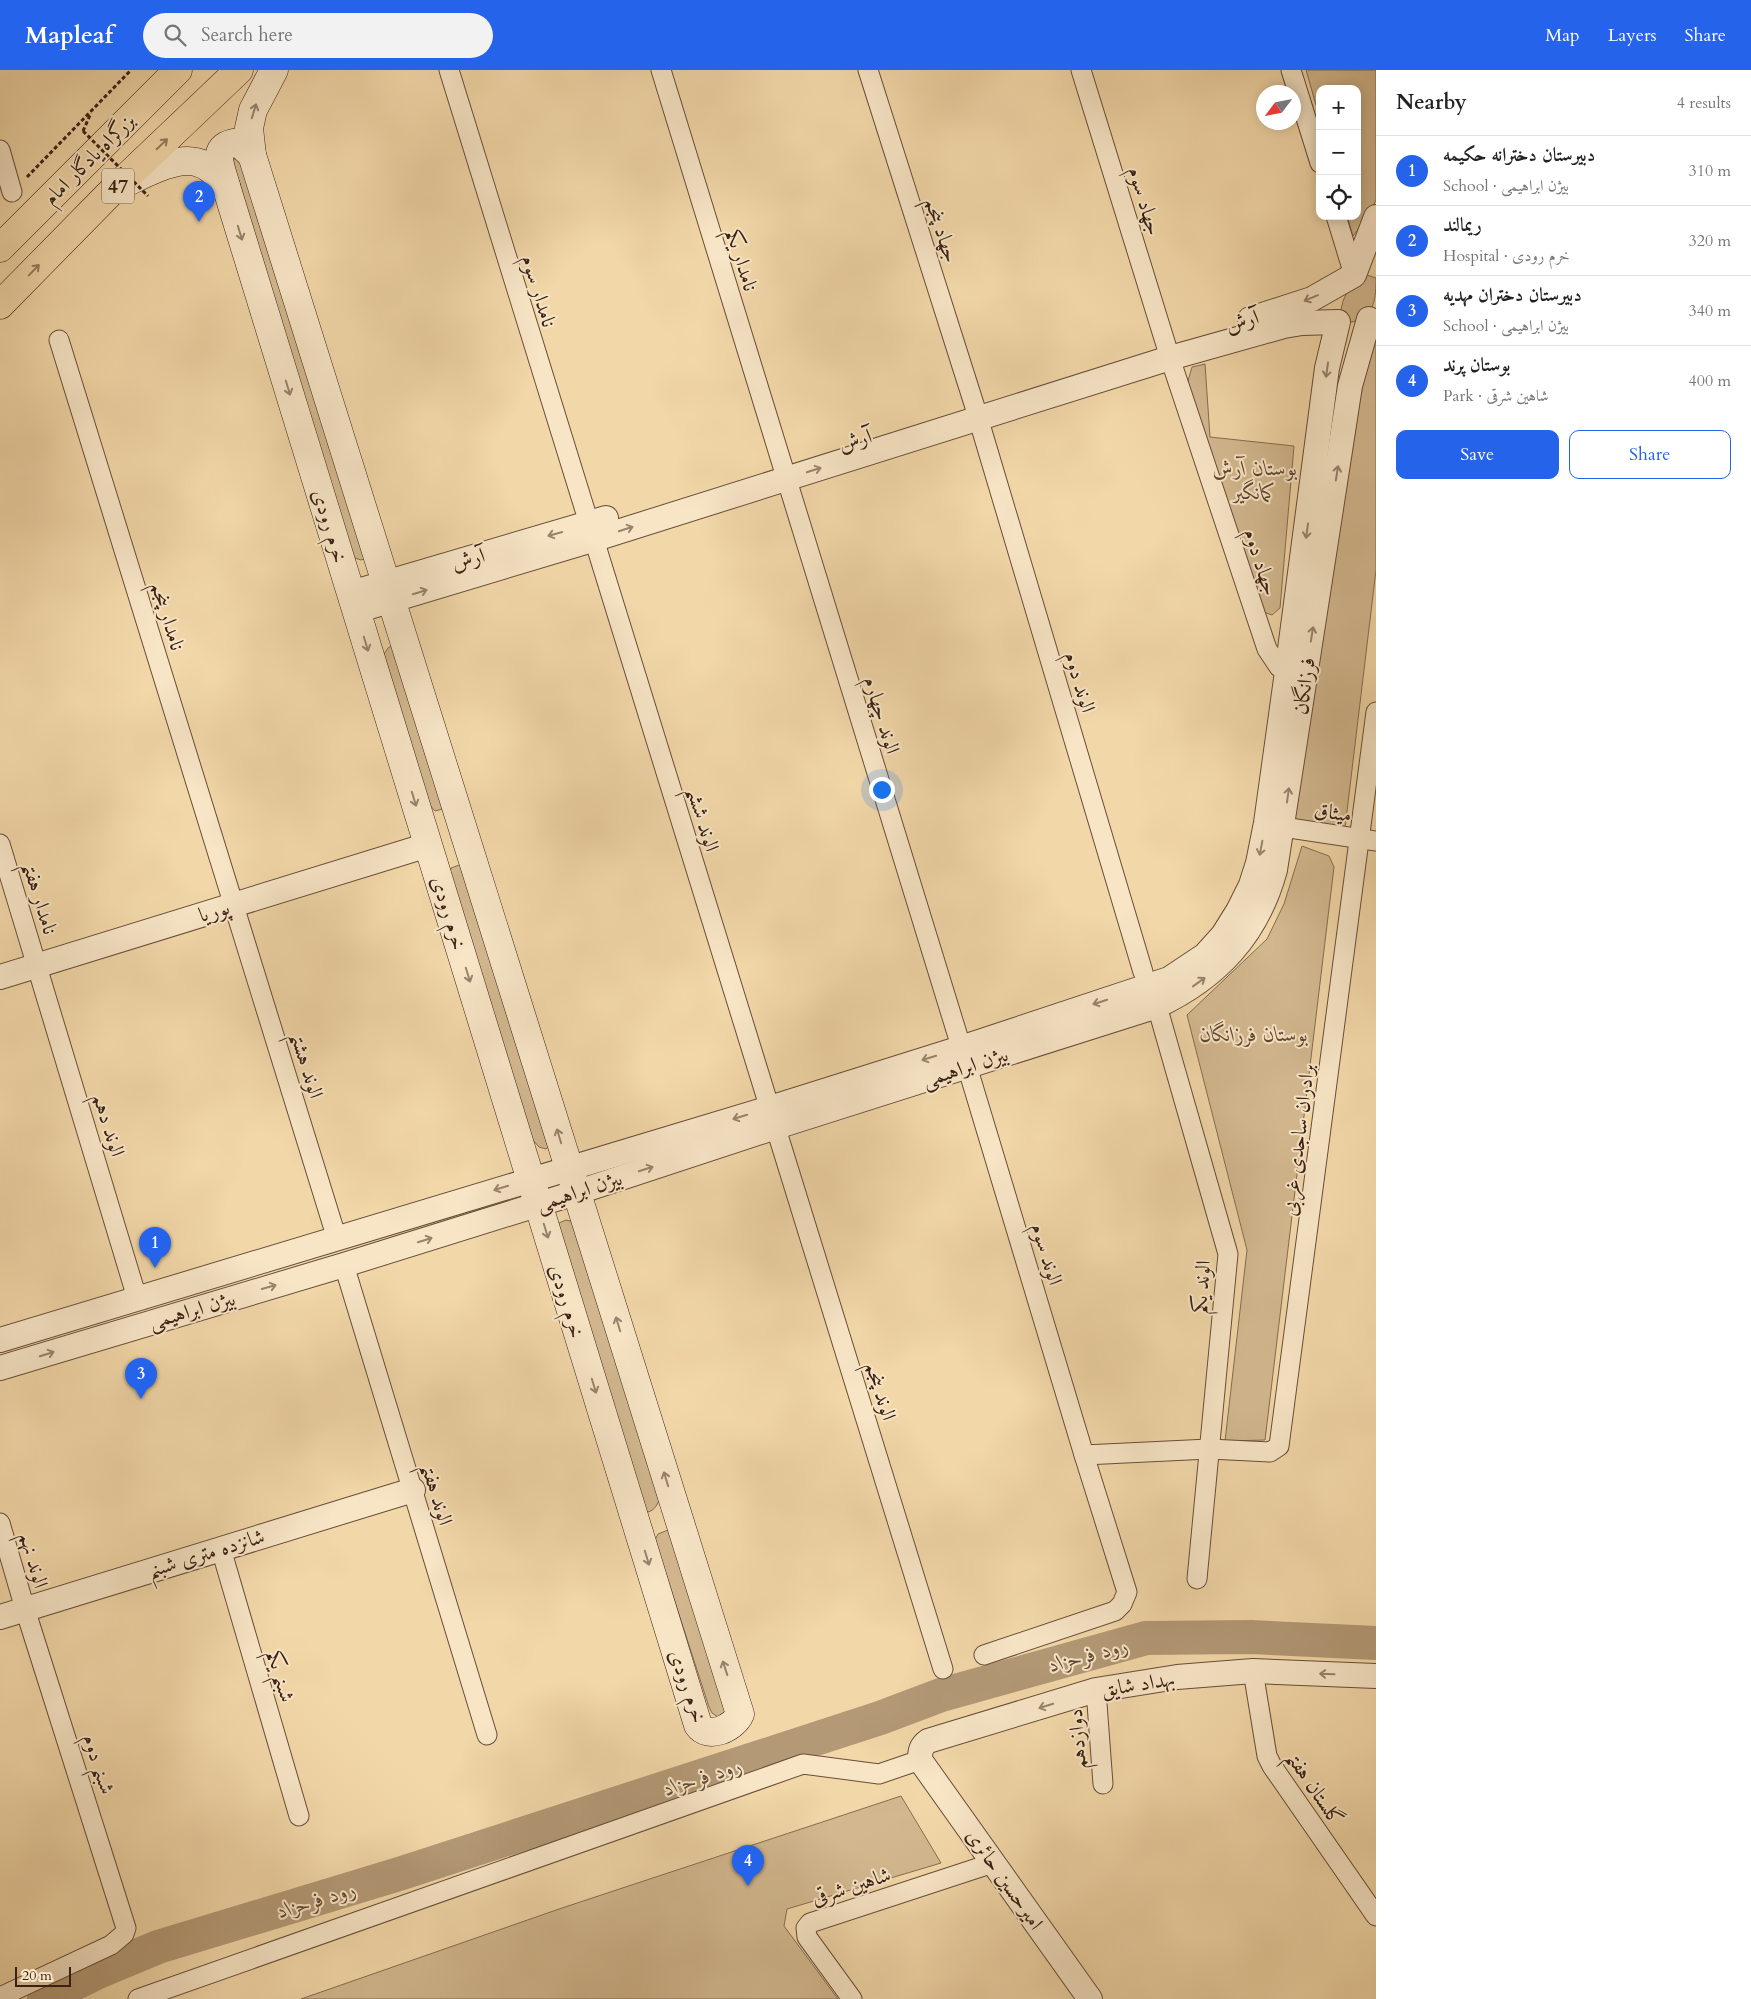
<!DOCTYPE html>
<html lang="en">
<head>
<meta charset="utf-8">
<style>
	body { margin:0; font-family:Cardo,Amiri,serif; background:#f2f2f2; color:#222 }
	.controls { position:absolute; right:15px; top:15px; display:grid; overflow:hidden; border-radius:10px; box-shadow:0 2px 12px #0003 }
	.controls button { width:45px; height:45px; display:grid; place-items:center; padding:0; border:0; border-bottom:1px solid #e0e0e0; background:#fff; color:#222; font:25px sans-serif }
	.compass { position:absolute; left:1256px; top:15px; width:45px; height:45px; border-radius:50%; background:#fff; box-shadow:0 2px 12px #0003; rotate:238deg }
	.scale { position:absolute; left:15px; bottom:12px; width:56px; box-sizing:border-box; padding-left:5px; border:2px solid #3a2114; border-top:0; font-size:14px; line-height:18px; white-space:nowrap; color:#3a2114; -webkit-text-stroke:4px #f7e5c6; paint-order:stroke }
	.you { position:absolute; left:881px; top:719px; width:18px; height:18px; margin:-12px; border:4px solid #fff; border-radius:50%; background:#1a73e8; box-shadow:0 0 0 8px #1a73e833 }
	.badge { display:grid; place-items:center; width:32px; height:32px; border-radius:50%; background:#2563eb; color:#fff; font-size:16px; font-weight:700 }
	.pin { position:absolute; translate:-50% -41px; filter:drop-shadow(0 1px 2px #0008) }
	.pin::after { content:''; position:absolute; top:26px; width:18px; height:15px; background:inherit; clip-path:polygon(0 0,100% 0,50% 100%) }
	.list { margin:0; padding:0; list-style:none }
	h2 { display:flex; justify-content:space-between; align-items:center; height:65px; margin:0; padding:0 20px; font-size:21px }
	h2 small { font-size:16px; font-weight:400; color:#767676 }
	.list li { display:grid; grid-template-columns:32px 1fr auto; gap:15px; align-items:center; box-sizing:border-box; height:70px; padding:0 20px; border-top:1px solid #e0e0e0 }
	.list b { display:block; font-size:19px; white-space:nowrap }
	.list p { margin:0; font-size:16px; white-space:nowrap; color:#767676 }
	.list em { font-size:16px; font-style:normal; color:#767676 }
	.actions { display:flex; gap:10px; padding:15px 20px }
	.actions a { flex:1; padding:11px 0; border:1px solid #2563eb; border-radius:10px; text-align:center; font-size:18px; color:#2563eb }
	.actions .main { background:#2563eb; color:#fff }
	.icon { flex:none; width:28px; height:28px; fill:none; stroke:currentColor; stroke-width:2; stroke-linecap:round; stroke-linejoin:round }
	.map { position:relative; flex:none; width:1376px; height:1929px; overflow:hidden }
	header { display:flex; align-items:center; gap:30px; box-sizing:border-box; height:70px; padding:0 25px; background:#2563eb; color:#fff }
	header strong { font-size:24px }
	nav { display:flex; gap:28px; margin-inline-start:auto; font-size:18px }
	.search { width:350px; height:45px; background:#f2f2f2; display:flex; align-items:center; gap:12px; box-sizing:border-box; padding:0 18px; border-radius:28px; color:#767676; font-size:19px }
	main { display:flex }
	aside { flex:1; background:#fff }
	.map>svg:first-child { display:block }
	.green { fill:#d3b88f; stroke:#866c52 }
	.lines { fill:none; stroke-linecap:round; stroke-linejoin:round }
	.river { stroke:#b39976; stroke-width:34 }
	.minor-casing { stroke:#684e39; stroke-width:21 }
	.tertiary-casing { stroke:#684e39; stroke-width:26 }
	.secondary-casing { stroke:#3a2114; stroke-width:29 }
	.trunk-casing { stroke:#3a2114; stroke-width:29 }
	.path { stroke:#3a2114; stroke-width:3; stroke-dasharray:4 2.5; stroke-linecap:butt }
	.minor { stroke:#f7e5c6; stroke-width:19 }
	.tertiary { stroke:#f7e5c6; stroke-width:24 }
	.secondary { stroke:#f7e5c6; stroke-width:28 }
	.trunk { stroke:#f2d7a8; stroke-width:28 }
	.path-bridge { stroke:#3a2114; stroke-width:3; stroke-dasharray:4 2.5; stroke-linecap:butt }
	.oneway { stroke:#98836d }
	.oneway2 { stroke:#967c5e }
	.labels { text-anchor:middle; stroke-width:4; stroke-linejoin:round; paint-order:stroke }
	.shield { fill:#f7e5c6; stroke:#735c49; stroke-width:1 }
	.shield-label { font-size:20px; font-weight:bold; fill:#3a2114 }
	.street-label { font-size:21px; fill:#3a2114; stroke:#f7e5c6 }
	.park-label { font-size:21px; font-style:italic; fill:#604733; stroke:#f7e5c6 }
	.water-label { font-size:22px; font-style:italic; fill:#644b36; stroke:#f7e5c6 }
</style>
</head>
<body>
<header>
<strong>Mapleaf</strong>
<div class="search"><svg class="icon" aria-label="search" viewBox="0 0 24 24"><circle cx="10" cy="10" r="6"/><path d="M15 15l6 6"/></svg>Search here</div>
<nav><a>Map</a><a>Layers</a><a>Share</a></nav>
</header>
<main>
<div class="map">
<svg width="1376" height="1929" viewBox="0 0 1376 1929">
	<rect width="100%" height="100%" fill="#f2d7a8"/>
	<filter id="stains"><feTurbulence type="fractalNoise" baseFrequency=".004" numOctaves="4"/><feColorMatrix values="0 0 0 0 .2 0 0 0 0 .09 0 0 0 0 .02 0 0 0 .5 -.17"/></filter>
	<radialGradient id="worn" r=".72"><stop offset=".6" stop-color="#630" stop-opacity="0"/><stop offset="1" stop-color="#630" stop-opacity=".3"/></radialGradient>
	<g class="green">
		<path d="M 1306,0 L 1376,0 L 1376,130 L 1368,147 L 1353,166 L 1347,146 L 1357,146 L 1357,19 L 1320,19 L 1320,49 Z"/>
		<path d="M 240,87 L 368,488 L 361,490 L 352,487 L 232,93 L 234,89 Z"/>
		<path d="M 1367,205 L 1376,208 C 1376,227 1375,248 1352,252 L 1347,251 L 1341,241 C 1342,227 1353,209 1367,205 Z"/>
		<path d="M 1376,262 L 1376,500 L 1345,758 L 1293,750 L 1338,378 Z"/>
		<path d="M 1205,294 L 1210,367 L 1294,376 L 1280,538 L 1272,545 L 1260,541 L 1203,370 L 1188,311 L 1192,297 Z"/>
		<path d="M 393,575 L 443,739 L 435,741 L 429,734 L 384,584 L 388,578 Z"/>
		<path d="M 1302,776 L 1329,786 L 1334,797 L 1265,1370 L 1225,1371 L 1247,1180 L 1187,945 L 1267,869 L 1284,834 Z"/>
		<path d="M 459,795 L 465,796 L 551,1075 L 546,1079 L 539,1077 L 531,1068 L 450,803 L 451,798 Z"/>
		<path d="M 566,1150 L 574,1152 L 659,1430 C 656,1438 653,1441 645,1443 L 553,1161 L 559,1153 Z"/>
		<path d="M 668,1460 L 672,1464 L 725,1641 L 723,1646 L 718,1647 L 712,1643 L 709,1637 L 655,1470 L 658,1464 Z"/>
		<path d="M 901,1726 L 941,1793 L 787,1839 L 784,1856 L 838,1929 L 301,1929 L 562,1838 Z"/>
	</g>
	<g class="lines">
		<path class="river" d="M 44,1929 L 98,1902 L 158,1877 L 399,1804 L 880,1648 L 941,1625 L 1146,1568 L 1251,1567 L 1376,1573"/>
		<defs>
			<g id="minor">
				<path d="M 449,0 C 611,534 779,1066 943,1599"/>
				<path d="M 661,0 L 967,996 L 1084,1385 L 1127,1522 L 1122,1534 L 1115,1541 L 984,1585"/>
				<path d="M 868,0 L 974,334 L 1143,902"/>
				<path d="M 1081,0 L 1170,288 L 1267,579 L 1279,597 L 1287,602"/>
				<path d="M 1291,0 L 1320,93"/>
				<path d="M 0,80 L 12,122"/>
				<path d="M 1336,146 L 1354,205"/>
				<path d="M 59,270 L 337,1169"/>
				<path d="M 1283,757 L 1376,771"/>
				<path d="M 0,774 L 137,1228"/>
				<path d="M 1157,936 L 1228,1184 L 1197,1509"/>
				<path d="M 344,1195 L 487,1665"/>
				<path d="M 1084,1385 L 1209,1379 L 1270,1382 L 1279,1376 L 1376,642"/>
				<path d="M 0,1453 L 25,1539 L 126,1858 L 124,1864 L 111,1875 L 0,1927"/>
				<path d="M 221,1479 L 299,1746"/>
				<path d="M 1253,1601 L 1267,1686 L 1272,1696 L 1376,1846"/>
				<path d="M 1096,1620 L 1103,1714"/>
				<path d="M 138,1929 L 803,1694 L 879,1704 L 920,1690"/>
				<path d="M 852,1929 L 807,1867 L 806,1858 L 810,1853 L 993,1793"/>
			</g>
			<g id="tertiary">
				<path d="M 1250,249 L 1312,229 L 1354,205 L 1376,147"/>
				<path d="M 351,523 L 606,448"/>
				<path d="M 0,907 L 428,775"/>
				<path d="M 0,1270 L 770,1038 L 961,978 L 1169,909 L 1205,885 L 1223,865 L 1238,841 L 1251,815 L 1258,793 L 1266,753 L 1287,602 L 1327,298 L 1338,252 L 1302,253 L 1284,256 L 1170,288 L 592,470 L 356,541"/>
				<path d="M 0,1298 L 344,1195 L 578,1122 L 776,1057 L 1157,936 C 1218,907 1257,865 1275,800 L 1350,316 L 1369,249"/>
				<path d="M 0,1547 L 413,1420"/>
				<path d="M 1090,1929 L 920,1690 C 920,1681 921,1676 928,1671 L 1096,1620 L 1177,1607 L 1253,1601 L 1376,1606"/>
			</g>
			<g id="secondary">
				<path d="M 119,116 C 139,107 174,86 196,92 C 210,95 218,106 226,116 L 698,1655 C 708,1670 734,1658 740,1644 L 252,85 L 249,58 L 253,40 L 274,0"/>
				<path d="M 226,116 C 221,97 209,76 238,72 L 252,85"/>
			</g>
			<g id="trunk">
				<path d="M 0,178 L 178,0"/>
				<path d="M 0,235 L 115,118 L 239,0"/>
			</g>
		</defs>
		<use href="#minor" class="minor-casing"/>
		<use href="#tertiary" class="tertiary-casing"/>
		<use href="#secondary" class="secondary-casing"/>
		<use href="#trunk" class="trunk-casing"/>
		<g class="path">
			<path d="M 83,61 L 91,43"/>
			<path d="M 27,107 L 131,0"/>
		</g>
		<use href="#minor" class="minor"/>
		<use href="#tertiary" class="tertiary"/>
		<use href="#secondary" class="secondary"/>
		<use href="#trunk" class="trunk"/>
		<path class="path-bridge" d="M 83,61 L 148,126"/>
	</g>
	<defs><path id="oneway-shaft" d="M-6 0H5M1.5-3L5.5 0L1.5 3" fill="none" stroke-width="1.6" stroke-linecap="round" stroke-linejoin="round" transform="scale(1.25)"/></defs>
	<g class="oneway">
		<use href="#oneway-shaft" transform="translate(254 41) rotate(-73)"/>
		<use href="#oneway-shaft" transform="translate(240 163) rotate(73)"/>
		<use href="#oneway-shaft" transform="translate(1311 228) rotate(157)"/>
		<use href="#oneway-shaft" transform="translate(1327 300) rotate(98)"/>
		<use href="#oneway-shaft" transform="translate(288 318) rotate(73)"/>
		<use href="#oneway-shaft" transform="translate(814 400) rotate(-18)"/>
		<use href="#oneway-shaft" transform="translate(1337 403) rotate(-81)"/>
		<use href="#oneway-shaft" transform="translate(626 459) rotate(-18)"/>
		<use href="#oneway-shaft" transform="translate(1307 461) rotate(98)"/>
		<use href="#oneway-shaft" transform="translate(555 464) rotate(164)"/>
		<use href="#oneway-shaft" transform="translate(420 522) rotate(-17)"/>
		<use href="#oneway-shaft" transform="translate(1312 564) rotate(-81)"/>
		<use href="#oneway-shaft" transform="translate(366 574) rotate(73)"/>
		<use href="#oneway-shaft" transform="translate(1288 725) rotate(-82)"/>
		<use href="#oneway-shaft" transform="translate(414 729) rotate(73)"/>
		<use href="#oneway-shaft" transform="translate(1261 778) rotate(101)"/>
		<use href="#oneway-shaft" transform="translate(468 905) rotate(73)"/>
		<use href="#oneway-shaft" transform="translate(1199 912) rotate(-36)"/>
		<use href="#oneway-shaft" transform="translate(1100 932) rotate(162)"/>
		<use href="#oneway-shaft" transform="translate(929 988) rotate(163)"/>
		<use href="#oneway-shaft" transform="translate(740 1047) rotate(163)"/>
		<use href="#oneway-shaft" transform="translate(559 1066) rotate(-107)"/>
		<use href="#oneway-shaft" transform="translate(646 1099) rotate(-18)"/>
		<use href="#oneway-shaft" transform="translate(501 1118) rotate(163)"/>
		<use href="#oneway-shaft" transform="translate(546 1161) rotate(73)"/>
		<use href="#oneway-shaft" transform="translate(425 1170) rotate(-17)"/>
		<use href="#oneway-shaft" transform="translate(269 1217) rotate(-16)"/>
		<use href="#oneway-shaft" transform="translate(618 1254) rotate(-107)"/>
		<use href="#oneway-shaft" transform="translate(47 1284) rotate(-17)"/>
		<use href="#oneway-shaft" transform="translate(594 1316) rotate(73)"/>
		<use href="#oneway-shaft" transform="translate(666 1409) rotate(-107)"/>
		<use href="#oneway-shaft" transform="translate(647 1488) rotate(73)"/>
		<use href="#oneway-shaft" transform="translate(725 1598) rotate(-108)"/>
		<use href="#oneway-shaft" transform="translate(1327 1604) rotate(-178)"/>
		<use href="#oneway-shaft" transform="translate(1046 1636) rotate(163)"/>
	</g>
	<g class="oneway2">
		<use href="#oneway-shaft" transform="translate(162 74) rotate(-44)"/>
		<use href="#oneway-shaft" transform="translate(34 200) rotate(-46)"/>
	</g>
	<g class="labels">
		<rect class="shield" x="102" y="98.5" width="32" height="35" rx="4"/>
		<g class="shield-label">
			<text x="118" y="123">47</text>
		</g>
		<g class="street-label">
			<text transform="translate(89 89) rotate(-45)" y="7">بزرگراه یادگار امام</text>
			<text transform="translate(1145 131) rotate(73)" y="7">جهاد سوم</text>
			<text transform="translate(942 160) rotate(72)" y="7">جهاد پنجم</text>
			<text transform="translate(742 190) rotate(73)" y="7">نامدار یکم</text>
			<text transform="translate(539 221) rotate(73)" y="7">نامدار سوم</text>
			<text transform="translate(1242 251) rotate(-17)" y="7">آرش</text>
			<text transform="translate(855 370) rotate(-17)" y="7">آرش</text>
			<text transform="translate(330 456) rotate(73)" y="7">خرم رودی</text>
			<text transform="translate(468 489) rotate(-16)" y="7">آرش</text>
			<text transform="translate(1261 492) rotate(72)" y="7">جهاد دوم</text>
			<text transform="translate(168 546) rotate(73)" y="7">نامدار پنجم</text>
			<text transform="translate(1080 612) rotate(73)" y="7">الوند دوم</text>
			<text transform="translate(1304 616) rotate(-82)" y="7">فرزانگان</text>
			<text transform="translate(882 645) rotate(73)" y="7">الوند چهارم</text>
			<text transform="translate(1333 742) rotate(9)" y="7">میثاق</text>
			<text transform="translate(703 749) rotate(73)" y="7">الوند ششم</text>
			<text transform="translate(40 828) rotate(73)" y="7">نامدار هفتم</text>
			<text transform="translate(214 841) rotate(-17)" y="7">پوریا</text>
			<text transform="translate(449 843) rotate(73)" y="7">خرم رودی</text>
			<text transform="translate(307 995) rotate(73)" y="7">الوند هشتم</text>
			<text transform="translate(965 997) rotate(-18)" y="7">بیژن ابراهیمی</text>
			<text transform="translate(109 1055) rotate(73)" y="7">الوند دهم</text>
			<text transform="translate(1298 1070) rotate(-83)" y="7">برادران ساجدی غربی</text>
			<text transform="translate(579 1121) rotate(-18)" y="7">بیژن ابراهیمی</text>
			<text transform="translate(1047 1184) rotate(73)" y="7">الوند سوم</text>
			<text transform="translate(1201 1217) rotate(-85)" y="7">الوند یکم</text>
			<text transform="translate(567 1231) rotate(73)" y="7">خرم رودی</text>
			<text transform="translate(192 1240) rotate(-16)" y="7">بیژن ابراهیمی</text>
			<text transform="translate(881 1321) rotate(73)" y="7">الوند پنجم</text>
			<text transform="translate(437 1424) rotate(73)" y="7">الوند هفتم</text>
			<text transform="translate(206 1483) rotate(-17)" y="7">شانزده متری شبنم</text>
			<text transform="translate(34 1490) rotate(74)" y="7">الوند نهم</text>
			<text transform="translate(281 1606) rotate(74)" y="7">شبنم یکم</text>
			<text transform="translate(1138 1614) rotate(-9)" y="7">بهداد شایق</text>
			<text transform="translate(688 1616) rotate(71)" y="7">خرم رودی</text>
			<text transform="translate(1077 1669) rotate(-94)" y="7">دوازدهم</text>
			<text transform="translate(99 1694) rotate(72)" y="7">شبنم دوم</text>
			<text transform="translate(1315 1718) rotate(56)" y="7">گلستان هفتم</text>
			<text transform="translate(1005 1809) rotate(55)" y="7">امیرحسین حائری</text>
			<text transform="translate(851 1816) rotate(-18)" y="7">شاهین شرقی</text>
		</g>
		<g class="park-label">
			<text x="1255" y="405">بوستان آرش<tspan x="1255" dy="24">کمانگیر</tspan></text>
			<text x="1254" y="971">بوستان فرزانگان</text>
		</g>
		<g class="water-label">
			<text transform="translate(1088 1584) rotate(-15)" y="8">رود فرحزاد</text>
			<text transform="translate(702 1706) rotate(-18)" y="8">رود فرحزاد</text>
			<text transform="translate(316 1829) rotate(-17)" y="8">رود فرحزاد</text>
		</g>
	</g>
	<rect width="100%" height="100%" filter="url(#stains)"/>
	<rect width="100%" height="100%" fill="url(#worn)"/>
</svg>
<div class="controls">
<button>+</button>
<button>−</button>
<button><svg class="icon" aria-label="locate" viewBox="0 0 24 24"><circle cx="12" cy="12" r="6"/><path d="M12 2v4M12 18v4M2 12h4M18 12h4"/></svg></button>
</div>
<svg class="compass" viewBox="-18 -18 36 36"><path d="M0-13l5 13h-10z" fill="#e53935"/><path d="M0 13l5-13h-10z" fill="#767676"/></svg>
<div class="scale">20 m</div>
<div class="you"></div>
<div class="pin badge" style="left:155px;top:1198px">1</div>
<div class="pin badge" style="left:199px;top:152px">2</div>
<div class="pin badge" style="left:141px;top:1329px">3</div>
<div class="pin badge" style="left:748px;top:1816px">4</div>
</div>
<aside>
<h2>Nearby<small>4 results</small></h2>
<ul class="list">
<li><span class="badge">1</span><div><b>دبیرستان دخترانه حکیمه</b><p>School · بیژن ابراهیمی</p></div><em>310 m</em></li>
<li><span class="badge">2</span><div><b>ریمالند</b><p>Hospital · خرم رودی</p></div><em>320 m</em></li>
<li><span class="badge">3</span><div><b>دبیرستان دختران مهدیه</b><p>School · بیژن ابراهیمی</p></div><em>340 m</em></li>
<li><span class="badge">4</span><div><b>بوستان پرند</b><p>Park · شاهین شرقی</p></div><em>400 m</em></li>
</ul>
<div class="actions"><a class="main">Save</a><a>Share</a></div>
</aside>
</main>
</body>
</html>
